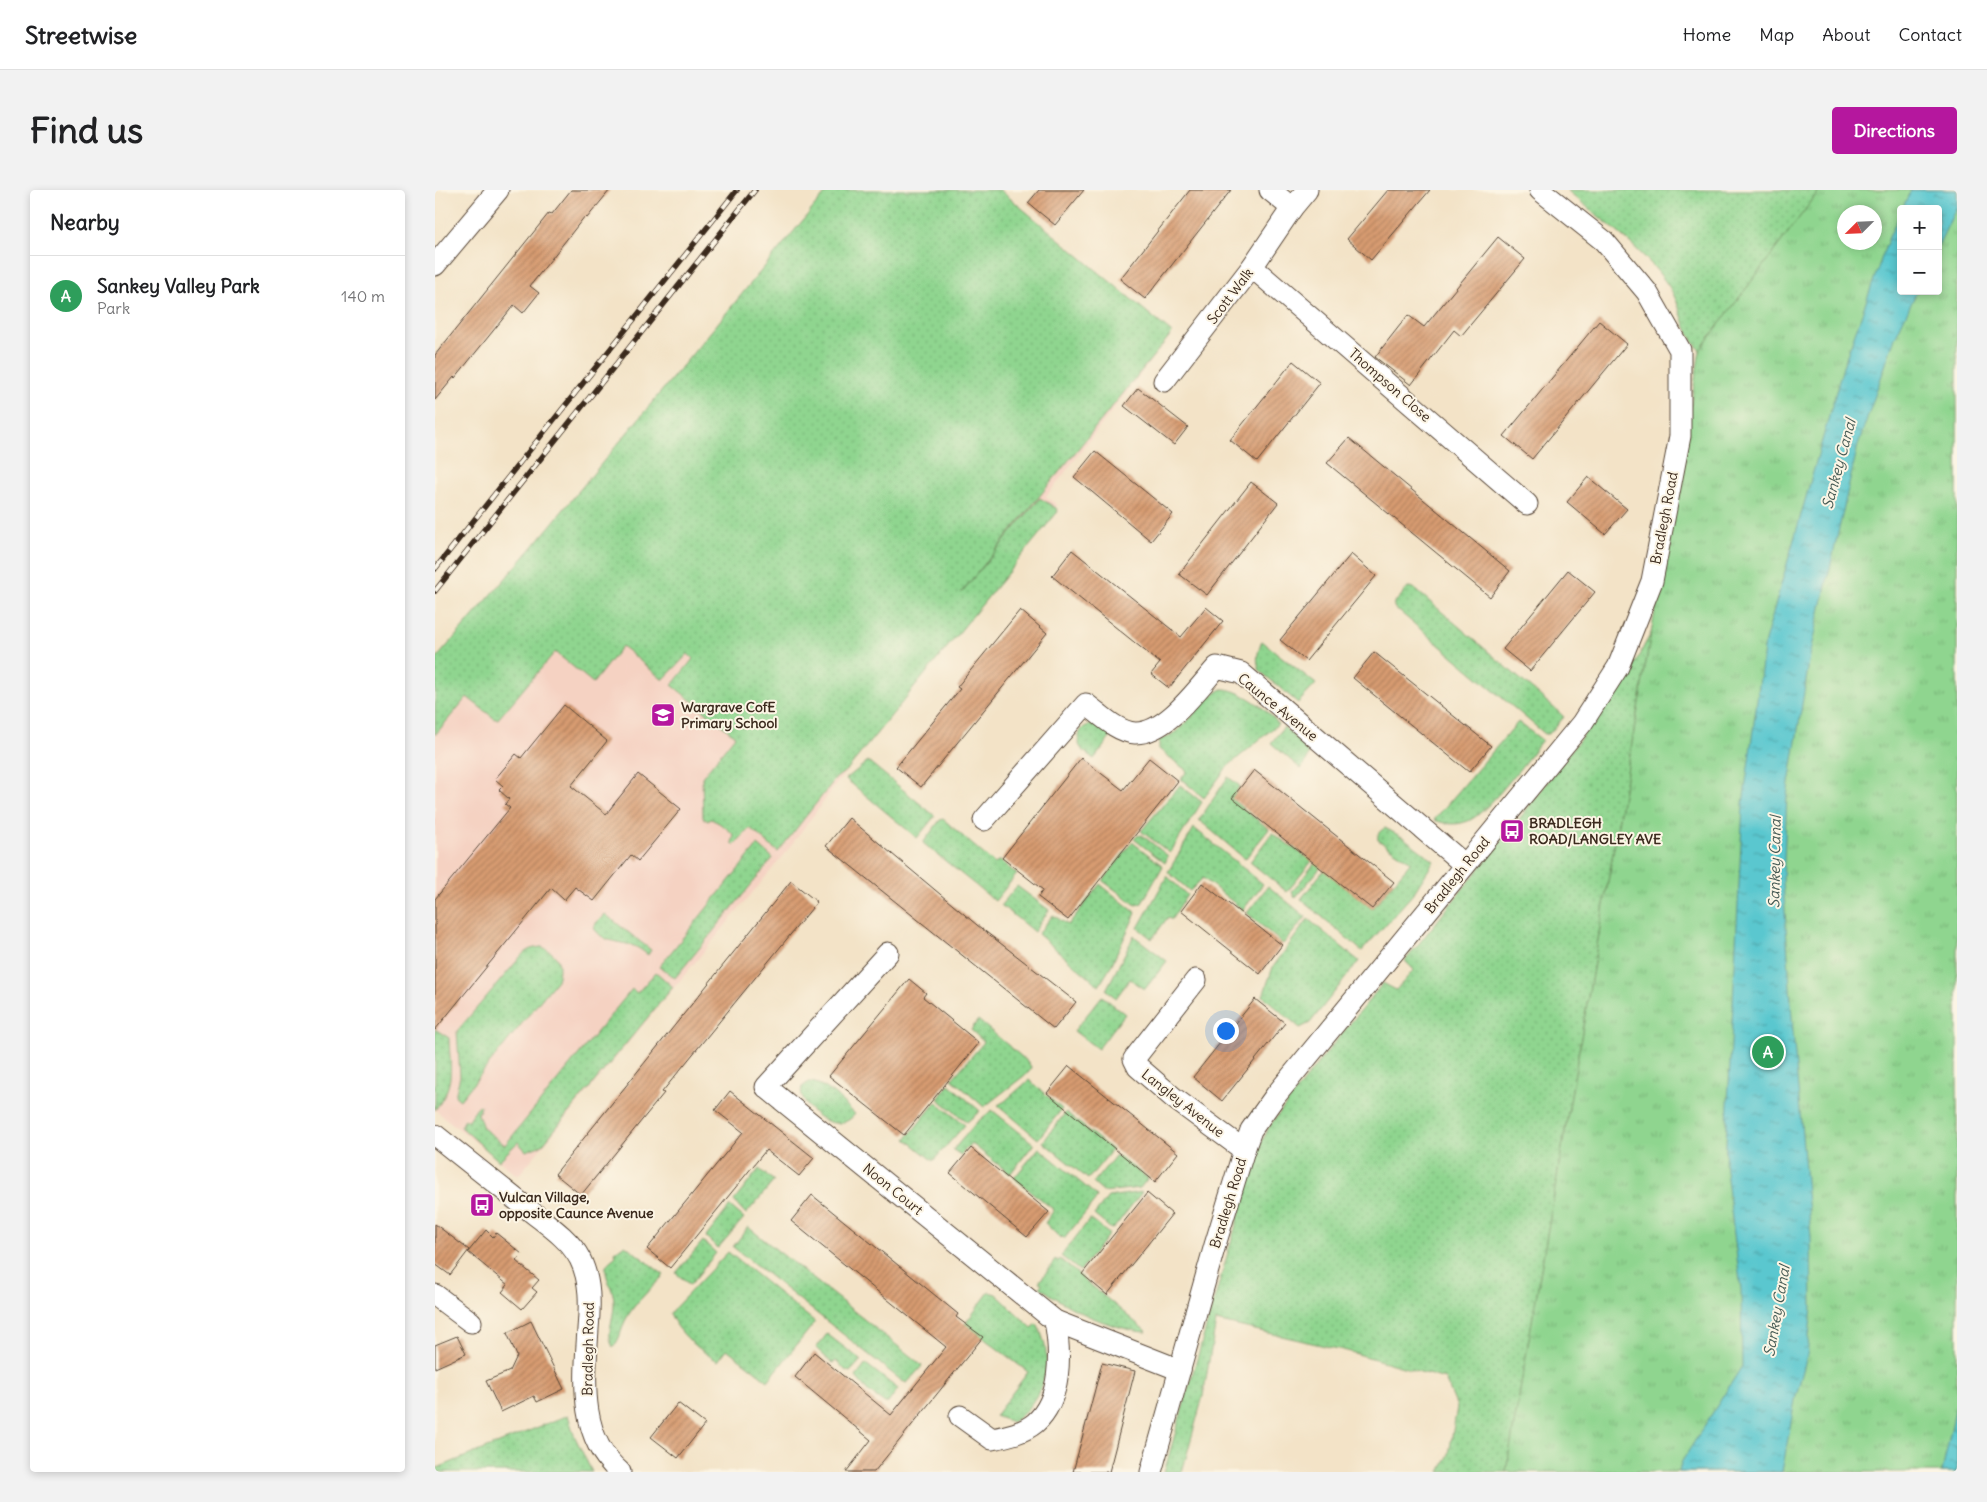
<!DOCTYPE html>
<html lang="en">
<head>
<meta charset="utf-8">
<style>
	body { margin:0; font-family:Delius,sans-serif; background:#f2f2f2; color:#202124 }
	.controls { position:absolute; right:15px; top:15px; display:grid; overflow:hidden; border-radius:5px; box-shadow:0 2px 8px #0003 }
	.controls button { width:45px; height:45px; display:grid; place-items:center; padding:0; border:0; border-bottom:1px solid #e0e0e0; background:#fff; color:#202124; font:25px sans-serif }
	.compass { position:absolute; left:1402px; top:15px; width:45px; height:45px; border-radius:50%; background:#fff; box-shadow:0 2px 8px #0003; rotate:246deg }
	.you { position:absolute; left:790px; top:840px; width:18px; height:18px; margin:-12px; border:4px solid #fff; border-radius:50%; background:#1a73e8; box-shadow:0 0 0 8px #1a73e833 }
	.badge { display:grid; place-items:center; width:32px; height:32px; border-radius:50%; background:#b5179e; color:#fff; font-size:16px; font-weight:700 }
	.pin { position:absolute; translate:-50% -50%; border:2px solid #fff; box-shadow:0 1px 5px #0006 }
	.list { margin:0; padding:0; list-style:none }
	h2 { display:flex; justify-content:space-between; align-items:center; height:65px; margin:0; padding:0 20px; font-size:21px }
	h2 small { font-size:16px; font-weight:400; color:#757577 }
	.list li { display:grid; grid-template-columns:32px 1fr auto; gap:15px; align-items:center; box-sizing:border-box; height:80px; padding:0 20px; border-top:1px solid #e0e0e0 }
	.list b { display:block; font-size:19px; white-space:nowrap }
	.list p { margin:0; font-size:16px; white-space:nowrap; color:#757577 }
	.list em { font-size:16px; font-style:normal; color:#757577 }
	.map { position:relative; flex:none; width:1522px; height:1282px; overflow:hidden; border-radius:5px }
	header { display:flex; align-items:center; gap:30px; box-sizing:border-box; height:70px; padding:0 25px; background:#fff; border-bottom:1px solid #e0e0e0 }
	header strong { font-size:24px }
	nav { display:flex; gap:28px; margin-inline-start:auto; font-size:18px }
	.intro { display:flex; align-items:center; justify-content:space-between; box-sizing:border-box; height:120px; padding:0 30px }
	h1 { margin:0; font-size:35px }
	.button { padding:12px 22px; border-radius:5px; background:#b5179e; color:#fff; font-size:18px; font-weight:700 }
	main { display:flex; gap:30px; padding:0 30px }
	aside { flex:1; background:#fff; border-radius:5px; box-shadow:0 2px 8px #0003 }
	.map>svg:first-child { display:block }
	.built { fill:#f5d2c2 }
	.grass { fill:url(#grass-dots); stroke:#658056 }
	.park { fill:url(#park-tufts); stroke:#658056; fill-rule:evenodd }
	.water { fill:url(#water-ripples); stroke:#4a7876 }
	.building { fill:url(#building-hatch) }
	.lines { fill:none; stroke-linecap:round; stroke-linejoin:round }
	.street-casing { stroke:#574637; stroke-width:23 }
	.street { stroke:#fff; stroke-width:21 }
	.rail-casing { stroke:#3b2a1e; stroke-width:5.5 }
	.rail { stroke:#fcf5e5; stroke-width:4; stroke-dasharray:11; stroke-linecap:butt }
	.labels { text-anchor:middle; stroke-width:4; stroke-linejoin:round; paint-order:stroke }
	.street-label { font-size:14px; fill:#3b2a1e; stroke:#fcf5e5 }
	.poi-label { font-size:14px; font-weight:bold; fill:#3b2a1e; stroke:#fcf5e5; text-anchor:start }
	.water-label { font-size:15px; font-style:italic; fill:#445953; stroke:#fcf5e5 }
</style>
</head>
<body>
<header>
<strong>Streetwise</strong>
<nav><a>Home</a><a>Map</a><a>About</a><a>Contact</a></nav>
</header>
<div class="intro"><h1>Find us</h1><a class="button">Directions</a></div>
<main>
<aside>
<h2>Nearby<small></small></h2>
<ul class="list">
<li><span class="badge" style="background:#2e9e5b">A</span><div><b>Sankey Valley Park</b><p>Park</p></div><em>140 m</em></li>
</ul>
</aside>
<div class="map">
<svg width="1522" height="1282" viewBox="0 0 1522 1282">
	<defs>
		<pattern id="grass-dots" width="8" height="8" patternUnits="userSpaceOnUse" patternTransform="scale(1.25)"><rect width="8" height="8" fill="#8fd58f"/><path d="M2 2h.1M6 6h.1" fill="none" stroke="#7cb77b" stroke-width="1.8" stroke-linecap="round"/></pattern>
		<pattern id="park-tufts" width="24" height="20" patternUnits="userSpaceOnUse" patternTransform="scale(1.25)"><rect width="24" height="20" fill="#8fd58f"/><path d="M3 7l-1-3M5 7V3M7 7l1-3M15 17l-1-3M17 17v-4M19 17l1-3" fill="none" stroke="#7cb77b"/></pattern>
		<pattern id="water-ripples" width="26" height="14" patternUnits="userSpaceOnUse" patternTransform="scale(1.25)"><rect width="26" height="14" fill="#5ac7cf"/><path d="M2 4q2-2 4 0t4 0M15 11q2-2 4 0t4 0" fill="none" stroke="#4ca2a7"/></pattern>
		<pattern id="building-hatch" width="6" height="6" patternUnits="userSpaceOnUse" patternTransform="scale(1.25)"><rect width="6" height="6" fill="#d79b71"/><path d="M-1 1l2-2M0 6l6-6M5 7l2-2" fill="none" stroke="#b07f5c"/></pattern>
	</defs>
	<rect width="100%" height="100%" fill="#fcf5e5"/>
	<filter id="ink" filterUnits="userSpaceOnUse"><feTurbulence type="fractalNoise" baseFrequency=".02" numOctaves="2"/><feDisplacementMap in="SourceGraphic" scale="10" xChannelSelector="R" yChannelSelector="G"/><feConvolveMatrix kernelMatrix="1 2 1 2 8 2 1 2 1" color-interpolation-filters="sRGB"/></filter>
	<filter id="wash" filterUnits="userSpaceOnUse"><feTurbulence type="fractalNoise" baseFrequency=".0096" numOctaves="4" result="noise"/><feDisplacementMap in="SourceGraphic" scale="20" xChannelSelector="R" yChannelSelector="G"/><feGaussianBlur stdDeviation="1.12" result="paint"/><feColorMatrix in="noise" values="0 0 0 0 0 0 0 0 0 0 0 0 0 0 0 0 0 1.4 0 .05"/><feComposite in="paint" operator="in"/></filter>
	<g filter="url(#wash)">
		<rect width="100%" height="100%" fill="#f3e3c7"/>
		<path class="built" d="M 393,0 L 565,0 L 737,143 L 611,307 L 622,315 L 412,580 L 348,666 L 83,986 L 0,920 L 0,470 L 95,360 Z"/>
		<g class="grass">
			<path d="M 393,0 L 565,0 L 737,143 L 526,403 L 605,308 L 621,318 L 623,322 L 620,325 L 412,580 L 401,588 L 343,662 L 315,638 L 299,655 L 297,653 L 299,645 C 292,638 285,633 276,629 L 273,631 L 268,628 L 267,587 L 300,546 L 237,495 L 258,469 L 253,464 L 228,490 L 187,456 L 158,493 L 120,462 L 63,529 L 60,529 L 32,507 L 0,545 L 0,470 L 95,360 Z"/>
			<path d="M 1132,0 L 1385,0 L 1265,160 C 1248,143 1247,115 1233,95 C 1207,57 1166,30 1132,0 Z"/>
			<path d="M 975,397 L 980,399 L 1125,523 L 1129,527 L 1114,544 L 1110,544 L 965,422 C 960,420 958,417 959,412 C 966,409 968,400 975,397 Z"/>
			<path d="M 1216,443 L 1071,1282 L 1005,1282 L 1014,1264 L 1022,1217 L 1010,1189 L 912,1161 L 781,1131 L 768,1206 L 747,1282 L 729,1282 L 815,987 L 826,954 L 834,937 L 875,883 L 948,793 L 961,800 L 979,780 L 970,771 L 1088,624 L 1194,484 Z"/>
			<path d="M 827,451 L 881,494 L 863,513 L 825,481 C 820,469 823,462 827,451 Z"/>
			<path d="M 787,499 C 803,498 835,520 843,534 L 792,577 L 769,608 L 746,589 L 752,581 L 724,559 L 724,550 C 751,543 762,512 787,499 Z"/>
			<path d="M 1083,532 L 1107,550 C 1093,568 1052,624 1033,631 C 1020,636 1011,634 999,630 Z"/>
			<path d="M 661,534 L 678,544 L 659,569 C 655,566 649,562 646,558 C 644,556 644,554 644,551 C 643,538 650,535 661,534 Z"/>
			<path d="M 849,537 L 872,557 C 876,566 870,572 866,579 L 836,553 Z"/>
			<path d="M 433,571 L 500,626 L 482,648 L 411,589 Z"/>
			<path d="M 793,587 L 805,596 L 796,609 L 834,639 L 810,669 L 764,630 Z"/>
			<path d="M 745,595 L 767,612 L 735,663 L 706,641 Z"/>
			<path d="M 508,629 L 560,674 L 564,670 L 582,684 L 560,711 L 488,653 L 505,630 Z"/>
			<path d="M 759,638 L 828,694 L 808,720 L 768,688 L 755,701 L 733,682 Z"/>
			<path d="M 950,638 L 969,648 L 999,671 L 978,704 L 927,761 L 866,709 L 889,680 L 937,719 L 976,672 L 943,650 C 942,643 945,641 950,638 Z"/>
			<path d="M 837,643 L 877,671 L 852,702 L 815,672 Z"/>
			<path d="M 707,645 L 733,666 L 730,673 L 699,649 L 702,646 Z"/>
			<path d="M 697,652 L 728,676 L 707,713 L 701,715 L 668,691 Z"/>
			<path d="M 323,655 L 338,668 L 240,788 L 224,777 Z"/>
			<path d="M 890,660 L 898,663 L 860,708 L 857,702 Z"/>
			<path d="M 732,686 L 752,705 L 736,730 L 733,727 L 717,749 L 703,738 Z"/>
			<path d="M 665,694 L 701,723 L 675,778 L 664,796 L 603,744 L 618,725 L 633,735 Z"/>
			<path d="M 582,696 L 614,720 L 599,742 L 566,715 Z"/>
			<path d="M 833,696 L 871,727 L 848,754 L 812,723 Z"/>
			<path d="M 170,724 L 216,760 L 213,765 C 209,762 204,758 199,756 C 184,751 168,753 159,738 L 161,733 Z"/>
			<path d="M 873,729 L 924,771 L 875,833 L 865,838 L 828,806 L 838,777 Z"/>
			<path d="M 699,746 L 732,771 L 710,799 L 695,789 L 681,808 L 671,800 Z"/>
			<path d="M 107,757 C 123,764 127,773 122,790 L 25,910 L 20,906 L 25,886 L 22,841 L 82,771 C 89,761 94,758 107,757 Z"/>
			<path d="M 221,782 L 238,797 L 107,955 L 91,961 L 83,952 L 64,971 L 26,937 L 30,929 L 33,931 L 44,915 L 46,916 L 43,924 L 48,938 L 70,955 L 197,799 L 202,803 Z"/>
			<path d="M 667,806 L 690,824 L 663,859 L 639,841 Z"/>
			<path d="M 543,830 L 593,872 L 596,877 L 594,882 L 549,917 L 517,889 L 549,852 L 536,840 Z"/>
			<path d="M 0,837 L 0,839 L 14,848 C 15,879 21,893 0,920 Z"/>
			<path d="M 594,890 L 627,919 L 603,949 L 563,915 L 570,911 Z"/>
			<path d="M 374,892 C 392,893 408,913 420,924 C 400,950 361,914 367,897 Z"/>
			<path d="M 514,894 L 545,921 L 532,932 L 503,909 Z"/>
			<path d="M 501,912 L 530,935 L 498,971 L 471,949 Z"/>
			<path d="M 557,920 L 599,954 L 575,984 L 536,953 L 526,965 L 518,960 L 541,933 Z"/>
			<path d="M 631,922 L 677,960 L 653,989 L 608,952 Z"/>
			<path d="M 604,958 L 662,1006 L 660,1011 L 629,1049 L 626,1046 L 625,1048 L 610,1033 L 619,1020 L 579,988 Z"/>
			<path d="M 681,965 L 713,988 L 705,998 L 668,1002 L 658,993 Z"/>
			<path d="M 324,979 L 339,991 L 311,1024 L 299,1011 Z"/>
			<path d="M 707,1002 L 679,1038 L 676,1039 L 659,1025 L 673,1007 Z"/>
			<path d="M 295,1016 L 309,1028 L 283,1058 L 271,1047 Z"/>
			<path d="M 655,1029 L 674,1044 L 645,1081 L 626,1066 Z"/>
			<path d="M 313,1037 L 484,1173 L 487,1176 L 472,1193 L 467,1191 L 298,1057 Z"/>
			<path d="M 268,1051 L 281,1063 L 255,1095 L 241,1083 Z"/>
			<path d="M 190,1055 L 229,1085 C 216,1099 198,1114 190,1131 C 186,1140 185,1150 178,1157 C 170,1143 180,1127 179,1111 C 179,1100 169,1086 171,1077 C 172,1072 177,1070 181,1066 L 180,1062 Z"/>
			<path d="M 293,1062 L 380,1132 L 333,1191 L 292,1159 L 283,1171 C 265,1161 242,1142 235,1123 Z"/>
			<path d="M 621,1069 L 623,1071 L 625,1069 L 712,1142 C 699,1142 689,1138 677,1135 C 648,1125 629,1115 605,1097 L 607,1093 L 604,1092 Z"/>
			<path d="M 554,1102 L 561,1104 L 597,1138 L 602,1134 C 616,1161 615,1189 596,1214 C 590,1222 586,1227 577,1232 L 560,1226 L 593,1182 L 530,1134 Z"/>
			<path d="M 392,1144 L 426,1170 L 415,1182 L 410,1180 L 402,1171 L 397,1173 L 381,1158 Z"/>
			<path d="M 431,1174 L 463,1199 L 453,1213 L 450,1213 L 433,1201 L 421,1187 Z"/>
			<path d="M 133,1225 L 139,1245 L 157,1282 L 0,1282 L 0,1279 Z"/>
		</g>
		<path class="park" d="M 1385,0 L 1522,0 L 1522,1282 L 1071,1282 L 1265,160 ZM 1466,19 L 1503,19 L 1503,101 L 1466,101 ZM 1410,22 L 1440,22 L 1440,52 L 1410,52 Z"/>
		<g class="water">
			<path d="M 1476,0 L 1522,0 L 1522,16 L 1503,56 L 1503,19 L 1467,19 Z"/>
			<path d="M 1466,22 L 1466,101 L 1482,101 L 1459,150 L 1423,255 L 1375,466 L 1352,606 L 1348,691 L 1358,842 L 1376,1047 L 1377,1117 L 1372,1166 L 1360,1210 L 1347,1282 L 1244,1282 L 1246,1273 L 1307,1176 L 1306,1100 L 1290,973 L 1308,614 L 1330,451 L 1408,177 L 1454,47 Z"/>
			<path d="M 1522,1211 L 1522,1282 L 1507,1282 Z"/>
		</g>
		<g id="blocks">
			<g class="building">
				<path d="M 136,0 L 175,0 L 152,28 L 150,26 L 95,96 L 104,103 L 88,123 L 79,115 L 20,188 L 19,187 L 0,210 L 0,165 L 114,23 L 117,24 Z"/>
				<path d="M 604,0 L 649,0 L 620,35 L 593,13 Z"/>
				<path d="M 755,0 L 796,0 L 710,109 L 685,89 Z"/>
				<path d="M 953,0 L 995,0 L 936,70 L 912,49 Z"/>
				<path d="M 1063,47 L 1090,69 L 1026,146 L 1019,140 L 976,195 L 940,167 L 973,125 L 989,137 Z"/>
				<path d="M 1164,131 L 1192,154 L 1097,269 L 1069,246 Z"/>
				<path d="M 858,171 L 885,193 L 822,272 L 795,250 Z"/>
				<path d="M 703,198 L 753,237 L 739,255 L 689,216 Z"/>
				<path d="M 914,248 L 1075,381 L 1055,407 L 892,273 Z"/>
				<path d="M 660,261 L 738,324 L 716,351 L 639,287 Z"/>
				<path d="M 1153,287 L 1192,319 L 1170,344 L 1132,312 Z"/>
				<path d="M 816,292 L 843,313 L 772,405 L 744,384 Z"/>
				<path d="M 637,360 L 746,447 L 771,417 L 788,431 L 734,498 L 716,484 L 725,473 L 617,386 Z"/>
				<path d="M 916,364 L 941,386 L 871,471 L 845,450 Z"/>
				<path d="M 1133,380 L 1160,402 L 1095,481 L 1068,459 Z"/>
				<path d="M 585,420 L 612,443 L 486,597 L 461,577 L 525,499 L 522,497 Z"/>
				<path d="M 939,462 L 1056,556 L 1034,582 L 918,488 Z"/>
				<path d="M 129,515 L 172,551 L 136,596 L 171,624 L 203,584 L 246,619 L 203,671 L 196,665 L 159,711 L 140,697 L 129,710 L 116,698 L 0,840 L 0,709 L 75,618 L 70,614 L 74,609 L 64,600 L 68,596 L 60,589 L 81,564 L 86,568 Z"/>
				<path d="M 646,568 L 688,600 L 714,568 L 743,591 L 633,730 L 603,707 L 608,700 L 567,668 Z"/>
				<path d="M 819,580 L 959,692 L 937,719 L 797,608 Z"/>
				<path d="M 414,628 L 542,735 L 641,812 L 619,839 L 391,656 Z"/>
				<path d="M 356,691 L 382,712 L 227,902 L 229,903 L 146,1005 L 120,984 Z"/>
				<path d="M 767,693 L 847,755 L 825,784 L 746,721 Z"/>
				<path d="M 474,789 L 491,803 L 488,807 L 544,853 L 469,945 L 394,886 Z"/>
				<path d="M 820,809 L 850,833 L 787,911 L 758,887 Z"/>
				<path d="M 634,876 L 743,963 L 720,992 L 612,903 Z"/>
				<path d="M 295,901 L 379,968 L 364,986 L 331,960 L 235,1078 L 212,1059 L 308,942 L 280,920 Z"/>
				<path d="M 536,958 L 614,1022 L 592,1047 L 515,983 Z"/>
				<path d="M 712,1003 L 737,1024 L 672,1105 L 647,1084 Z"/>
				<path d="M 377,1005 L 523,1124 L 521,1127 L 548,1147 L 439,1282 L 411,1282 L 436,1250 L 360,1187 L 379,1162 L 456,1225 L 511,1157 L 356,1031 Z"/>
				<path d="M 0,1034 L 34,1060 L 15,1085 L 0,1074 Z"/>
				<path d="M 51,1040 L 58,1047 L 61,1043 L 87,1064 L 81,1071 L 104,1090 L 97,1098 L 102,1102 L 87,1119 L 67,1102 L 73,1095 L 33,1062 Z"/>
				<path d="M 96,1131 L 129,1199 L 102,1212 L 99,1206 L 66,1222 L 51,1191 L 75,1181 L 82,1166 L 72,1143 Z"/>
				<path d="M 22,1146 L 31,1164 L 0,1178 L 0,1155 Z"/>
				<path d="M 667,1173 L 700,1181 L 674,1282 L 638,1282 Z"/>
				<path d="M 243,1213 L 270,1234 L 243,1268 L 216,1247 Z"/>
			</g>
		</g>
	</g>
	<g filter="url(#ink)">
		<use href="#blocks" fill-opacity="0" stroke="#574637" stroke-width="1"/>
		<g class="lines">
			<defs>
				<g id="street">
					<path d="M 835,0 L 857,18"/>
					<path d="M 0,75 L 63,0"/>
					<path d="M 817,77 L 1092,314"/>
					<path d="M 729,191 L 817,77 L 857,18 L 872,0"/>
					<path d="M 549,630 L 651,514 C 665,524 682,542 700,543 C 731,544 763,498 782,477 L 806,483 L 1030,675"/>
					<path d="M 453,763 L 331,897 L 620,1131 L 745,1180"/>
					<path d="M 761,790 L 699,869 L 703,877 L 740,909 L 809,960"/>
					<path d="M 0,945 C 31,970 62,994 93,1019 C 110,1033 134,1048 145,1069 C 156,1091 155,1115 153,1139 C 150,1188 143,1247 185,1282"/>
					<path d="M 0,1105 L 36,1132"/>
					<path d="M 525,1226 L 557,1249 C 572,1246 588,1243 600,1233 C 627,1209 626,1163 620,1131"/>
					<path d="M 716,1282 L 780,1055 L 809,960 L 816,940 L 841,905 L 1147,533 L 1183,477 L 1217,391 L 1245,246 L 1245,160 L 1212,102 L 1169,51 L 1105,0"/>
				</g>
			</defs>
			<use href="#street" class="street-casing"/>
			<use href="#street" class="street"/>
			<defs>
				<g id="rail">
					<path d="M 0,379 L 302,0"/>
					<path d="M 0,401 L 320,0"/>
				</g>
			</defs>
			<use href="#rail" class="rail-casing"/>
			<use href="#rail" class="rail"/>
		</g>
	</g>
	<defs>
		<symbol id="school-square" viewBox="-11 -11 22 22"><rect x="-9" y="-9" width="18" height="18" rx="4" fill="#b5179e" stroke="#fcf5e5"/><path d="M0-5L7-2L0 1L-7-2ZM-4 1L0 2.5L4 1V4Q0 6-4 4Z" fill="#fff"/></symbol>
		<symbol id="bus-square" viewBox="-11 -11 22 22"><rect x="-9" y="-9" width="18" height="18" rx="4" fill="#b5179e" stroke="#fcf5e5"/><path d="M-5-6H5V4H4V6H2V4H-2V6H-4V4H-5ZM-3.5-4V0h7V-4ZM-3.5 1.2v1.5H-2V1.2ZM2 1.2v1.5H3.5V1.2Z" fill="#fff"/></symbol>
	</defs>
	<g fill-rule="evenodd">
		<use href="#school-square" x="214" y="511" width="28" height="28"/>
		<use href="#bus-square" x="1063" y="627" width="28" height="28"/>
		<use href="#bus-square" x="33" y="1001" width="28" height="28"/>
	</g>
	<g class="labels">
		<g class="street-label">
			<text transform="translate(795 106) rotate(-53)" y="5">Scott Walk</text>
			<text transform="translate(955 195) rotate(41)" y="5">Thompson Close</text>
			<text transform="translate(1229 328) rotate(-79)" y="5">Bradlegh Road</text>
			<text transform="translate(843 517) rotate(39)" y="5">Caunce Avenue</text>
			<text transform="translate(1022 685) rotate(-51)" y="5">Bradlegh Road</text>
			<text transform="translate(748 913) rotate(38)" y="5">Langley Avenue</text>
			<text transform="translate(458 999) rotate(39)" y="5">Noon Court</text>
			<text transform="translate(793 1013) rotate(-73)" y="5">Bradlegh Road</text>
			<text transform="translate(153 1159) rotate(-89)" y="5">Bradlegh Road</text>
		</g>
		<g class="poi-label">
			<text x="246" y="522">Wargrave CofE<tspan x="246" dy="16">Primary School</tspan></text>
			<text x="1094" y="638">BRADLEGH<tspan x="1094" dy="16">ROAD/LANGLEY AVE</tspan></text>
			<text x="64" y="1012">Vulcan Village,<tspan x="64" dy="16">opposite Caunce Avenue</tspan></text>
		</g>
		<g class="water-label">
			<text transform="translate(1404 274) rotate(-75)" y="5">Sankey Canal</text>
			<text transform="translate(1340 672) rotate(-89)" y="5">Sankey Canal</text>
			<text transform="translate(1342 1121) rotate(-80)" y="5">Sankey Canal</text>
		</g>
	</g>
</svg>
<div class="controls">
<button>+</button>
<button>−</button>
</div>
<svg class="compass" viewBox="-18 -18 36 36"><path d="M0-13l5 13h-10z" fill="#e53935"/><path d="M0 13l5-13h-10z" fill="#757577"/></svg>
<div class="you"></div>
<div class="pin badge" style="left:1333px;top:862px;background:#2e9e5b">A</div>
</div>
</main>
</body>
</html>
